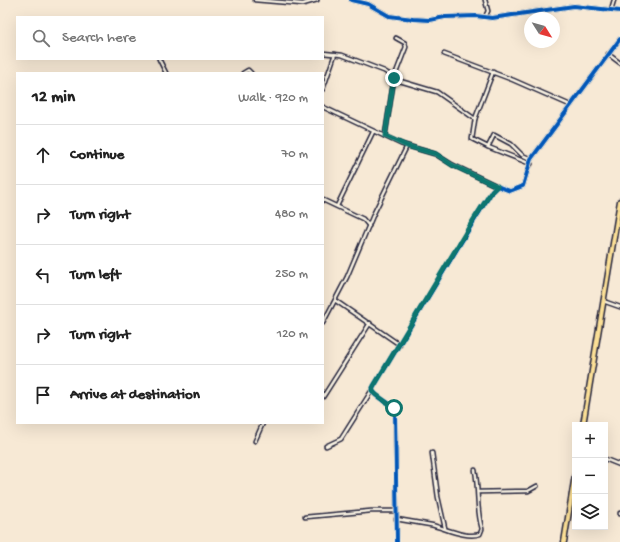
<!DOCTYPE html>
<html lang="en">
<head>
<meta charset="utf-8">
<style>
	body { margin:0; font-family:"Gochi Hand",sans-serif; background:#f2f2f2; color:#222 }
	.controls { position:absolute; right:12px; bottom:12px; display:grid; overflow:hidden; border-radius:0px; box-shadow:0 4px 16px #0002 }
	.controls button { width:36px; height:36px; display:grid; place-items:center; padding:0; border:0; border-bottom:1px solid #e0e0e0; background:#fff; color:#222; font:20px sans-serif }
	.compass { position:absolute; left:524px; top:12px; width:36px; height:36px; border-radius:50%; background:#fff; box-shadow:0 4px 16px #0002; rotate:127deg }
	.stop { position:absolute; width:12px; height:12px; margin:-9px; border:3px solid #0f766e; border-radius:50%; background:#fff }
	.stop.end { background:#0f766e; border-color:#fff; box-shadow:0 1px 4px #0008 }
	.list { margin:0; padding:0; list-style:none }
	h2 { display:flex; justify-content:space-between; align-items:center; height:52px; margin:0; padding:0 16px; font-size:17px }
	h2 small { font-size:13px; font-weight:400; color:#767676 }
	.list li { display:grid; grid-template-columns:26px 1fr auto; gap:12px; align-items:center; box-sizing:border-box; height:60px; padding:0 16px; border-top:1px solid #e0e0e0 }
	.list b { display:block; font-size:15px; white-space:nowrap }
	.list em { font-size:13px; font-style:normal; color:#767676 }
	.icon { flex:none; width:22px; height:22px; fill:none; stroke:currentColor; stroke-width:2; stroke-linecap:round; stroke-linejoin:round }
	.map { position:relative; flex:none; width:620px; height:542px; overflow:hidden }
	.search { position:absolute; background:#fff; box-shadow:0 4px 16px #0002; left:16px; top:16px; width:308px; height:44px; display:flex; align-items:center; gap:10px; box-sizing:border-box; padding:0 14px; border-radius:0px; color:#767676; font-size:15px }
	.panel { position:absolute; background:#fff; box-shadow:0 4px 16px #0002; left:16px; top:72px; width:308px; height:352px; border-radius:0px }
	.map>svg:first-child { display:block }
	.lines { fill:none; stroke-linecap:round; stroke-linejoin:round }
	.minor-casing { stroke:#22223b; stroke-width:5.5 }
	.primary-casing { stroke:#22223b; stroke-width:7 }
	.minor { stroke:#fcf5e5; stroke-width:2.5 }
	.primary { stroke:#fbdf96; stroke-width:4 }
	.cycleway-casing { stroke:#fcf5e5; stroke-width:6 }
	.cycleway { stroke:#0057b8; stroke-width:4 }
	.route { stroke:#0f766e; stroke-width:5 }
</style>
</head>
<body>
<div class="map">
<svg width="620" height="542" viewBox="0 0 620 542">
	<rect width="100%" height="100%" fill="#f7e9d5"/>
	<filter id="ink" filterUnits="userSpaceOnUse"><feTurbulence type="fractalNoise" baseFrequency=".025" numOctaves="2"/><feDisplacementMap in="SourceGraphic" scale="8" xChannelSelector="R" yChannelSelector="G"/><feConvolveMatrix kernelMatrix="1 2 1 2 8 2 1 2 1" color-interpolation-filters="sRGB"/></filter>
	<g filter="url(#ink)">
		<g class="lines">
			<defs>
				<g id="minor">
					<path d="M 255,0 L 303,4 L 317,0"/>
					<path d="M 351,0 L 368,4 L 389,16 L 413,19 L 430,20 L 445,17 L 476,16 L 492,18 L 574,6 L 620,11"/>
					<path d="M 485,0 L 488,11 L 485,17"/>
					<path d="M 611,10 L 614,0"/>
					<path d="M 323,53 L 342,55 L 384,71 L 400,81 L 437,92 L 475,119 L 472,139 L 488,147 L 494,135 L 511,144 L 522,155 L 531,159"/>
					<path d="M 444,54 L 513,80 L 570,105"/>
					<path d="M 608,54 L 620,63"/>
					<path d="M 159,59 L 166,73"/>
					<path d="M 243,73 L 248,70 L 251,73"/>
					<path d="M 323,89 L 335,54"/>
					<path d="M 323,107 L 401,144 L 435,154 L 453,165 L 497,186"/>
					<path d="M 475,119 L 493,72"/>
					<path d="M 385,136 L 394,78 L 406,47 L 405,43 L 396,38"/>
					<path d="M 488,147 L 531,164"/>
					<path d="M 323,200 L 363,219 L 369,226"/>
					<path d="M 337,206 L 373,132"/>
					<path d="M 336,301 L 400,345"/>
					<path d="M 603,301 L 620,307"/>
					<path d="M 323,323 L 347,277 L 374,213 L 407,146"/>
					<path d="M 323,397 L 370,323"/>
					<path d="M 255,441 L 263,423"/>
					<path d="M 326,446 L 341,439 L 372,390"/>
					<path d="M 432,453 L 438,497 L 445,528"/>
					<path d="M 605,459 L 620,465"/>
					<path d="M 479,492 L 528,491 L 537,486"/>
					<path d="M 620,514 L 620,513"/>
					<path d="M 305,517 L 371,511 L 396,511"/>
					<path d="M 396,519 C 408,521 419,523 431,525 C 445,528 466,539 480,534 L 482,529 C 476,509 479,490 475,470"/>
					<path d="M 397,542 L 395,411 C 391,401 377,400 372,390 L 374,386 L 492,191 L 497,186 L 510,191 L 523,186 L 531,159 L 620,39"/>
				</g>
				<g id="primary">
					<path d="M 583,425 L 620,201"/>
					<path d="M 564,542 L 575,475"/>
				</g>
			</defs>
			<use href="#minor" class="minor-casing"/>
			<use href="#primary" class="primary-casing"/>
			<use href="#minor" class="minor"/>
			<use href="#primary" class="primary"/>
			<defs>
				<g id="cycleway">
					<path d="M 351,0 L 368,4 L 389,16 L 413,19 L 430,20 L 445,17 L 476,16 L 492,18 L 574,6 L 620,11"/>
					<path d="M 397,542 L 395,411 C 391,401 377,400 372,390 L 374,386 L 492,191 L 497,186 L 510,191 L 523,186 L 531,159 L 620,39"/>
				</g>
			</defs>
			<use href="#cycleway" class="cycleway-casing"/>
			<use href="#cycleway" class="cycleway"/>
		</g>
	</g>
	<g class="lines" filter="url(#ink)">
		<path class="route" d="M 394,78 L 385,136 L 407,146 L 436,154 L 452,165 L 497,186 L 492,191 L 471,224 L 374,386 L 372,390 L 375,394 L 394,408"/>
	</g>
</svg>
<div class="controls">
<button>+</button>
<button>−</button>
<button><svg class="icon" aria-label="layers" viewBox="0 0 24 24"><path d="M12 4l9 5-9 5-9-5zM3 14l9 5 9-5"/></svg></button>
</div>
<svg class="compass" viewBox="-18 -18 36 36"><path d="M0-13l5 13h-10z" fill="#e53935"/><path d="M0 13l5-13h-10z" fill="#767676"/></svg>
<div class="stop" style="left:394px;top:408px"></div>
<div class="stop end" style="left:394px;top:78px"></div>
<div class="search"><svg class="icon" aria-label="search" viewBox="0 0 24 24"><circle cx="10" cy="10" r="6"/><path d="M15 15l6 6"/></svg>Search here</div>
<section class="panel">
<h2>12 min<small>Walk · 920 m</small></h2>
<ul class="list">
<li><svg class="icon" aria-label="ahead" viewBox="0 0 24 24"><path d="M12 20V5M6 11l6-6 6 6"/></svg><div><b>Continue</b></div><em>70 m</em></li>
<li><svg class="icon" aria-label="right" viewBox="0 0 24 24"><path d="M7 20v-9h11M14 6l5 5-5 5"/></svg><div><b>Turn right</b></div><em>480 m</em></li>
<li><svg class="icon" aria-label="left" viewBox="0 0 24 24"><path d="M17 20v-9H6M10 6l-5 5 5 5"/></svg><div><b>Turn left</b></div><em>250 m</em></li>
<li><svg class="icon" aria-label="right" viewBox="0 0 24 24"><path d="M7 20v-9h11M14 6l5 5-5 5"/></svg><div><b>Turn right</b></div><em>120 m</em></li>
<li><svg class="icon" aria-label="arrive" viewBox="0 0 24 24"><path d="M6 21V4h12l-3 4 3 4H6"/></svg><div><b>Arrive at destination</b></div></li>
</ul>
</section>
</div>
</body>
</html>
